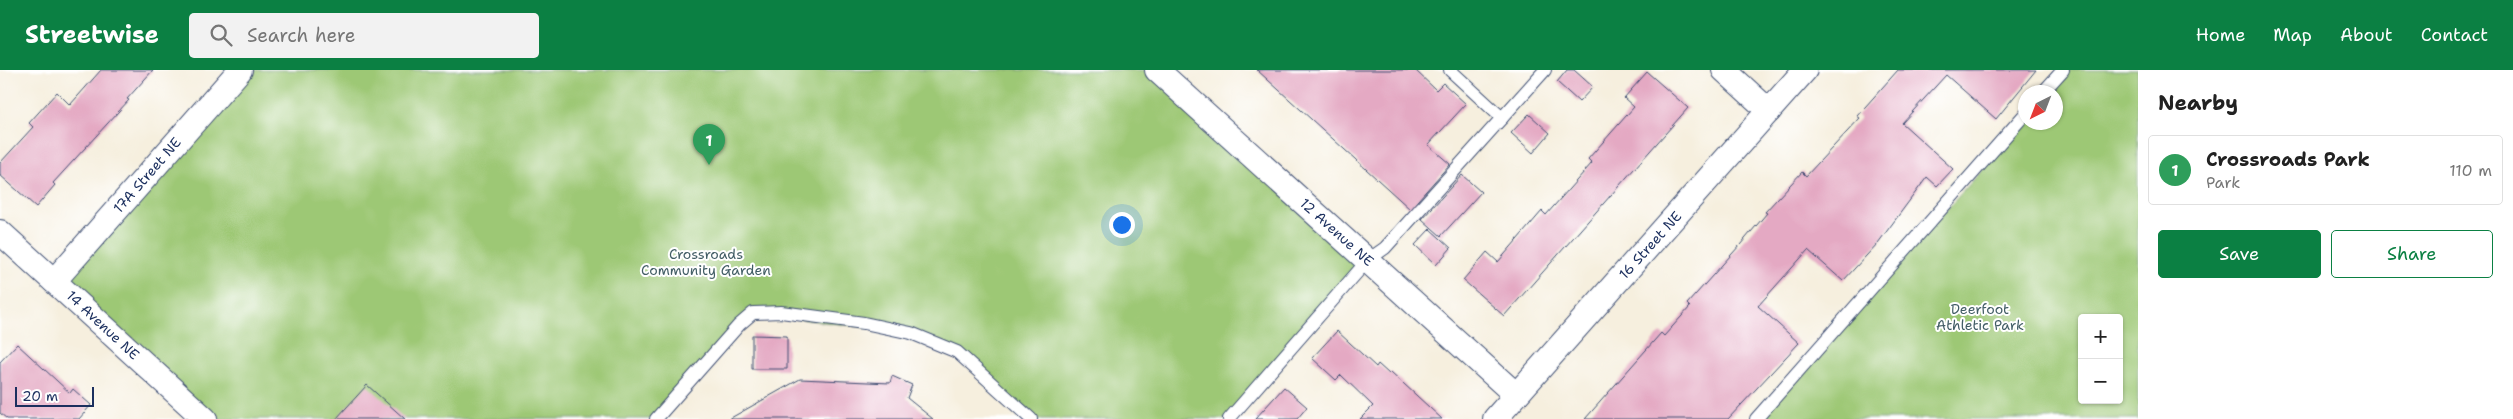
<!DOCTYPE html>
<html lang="en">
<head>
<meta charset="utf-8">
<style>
	body { margin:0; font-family:"Shantell Sans",sans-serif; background:#f2f2f2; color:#222 }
	.controls { position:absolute; right:15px; bottom:15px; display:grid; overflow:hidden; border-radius:5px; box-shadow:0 1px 4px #0004 }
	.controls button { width:45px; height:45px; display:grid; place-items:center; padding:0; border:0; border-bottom:1px solid #e0e0e0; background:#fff; color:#222; font:25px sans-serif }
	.compass { position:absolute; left:2018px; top:15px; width:45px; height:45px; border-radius:50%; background:#fff; box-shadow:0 1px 4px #0004; rotate:222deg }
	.scale { position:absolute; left:15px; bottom:12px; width:79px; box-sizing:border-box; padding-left:5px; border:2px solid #1b2f5e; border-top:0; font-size:14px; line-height:18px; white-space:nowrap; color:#1b2f5e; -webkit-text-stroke:4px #fff; paint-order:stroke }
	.you { position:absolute; left:1121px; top:154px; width:18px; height:18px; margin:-12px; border:4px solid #fff; border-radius:50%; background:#1a73e8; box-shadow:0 0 0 8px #1a73e833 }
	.badge { display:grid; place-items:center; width:32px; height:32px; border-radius:50%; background:#0b8043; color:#fff; font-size:16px; font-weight:700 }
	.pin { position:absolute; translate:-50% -41px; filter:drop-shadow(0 1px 2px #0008) }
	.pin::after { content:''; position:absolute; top:26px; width:18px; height:15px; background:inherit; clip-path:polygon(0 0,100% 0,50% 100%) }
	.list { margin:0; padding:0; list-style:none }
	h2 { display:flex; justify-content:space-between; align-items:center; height:65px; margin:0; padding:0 20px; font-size:21px }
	h2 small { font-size:16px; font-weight:400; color:#767676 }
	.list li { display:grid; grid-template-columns:32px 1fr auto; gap:15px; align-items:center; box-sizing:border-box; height:70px; margin:0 10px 10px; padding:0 10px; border:1px solid #e0e0e0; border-radius:5px }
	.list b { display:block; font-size:19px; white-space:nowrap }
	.list p { margin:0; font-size:16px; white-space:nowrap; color:#767676 }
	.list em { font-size:16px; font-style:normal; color:#767676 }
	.actions { display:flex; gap:10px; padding:15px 20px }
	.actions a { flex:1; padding:11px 0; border:1px solid #0b8043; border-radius:5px; text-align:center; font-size:18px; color:#0b8043 }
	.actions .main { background:#0b8043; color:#fff }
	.icon { flex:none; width:28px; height:28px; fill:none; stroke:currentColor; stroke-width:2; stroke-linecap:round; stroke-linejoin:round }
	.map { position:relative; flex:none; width:2138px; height:349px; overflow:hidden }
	header { display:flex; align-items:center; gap:30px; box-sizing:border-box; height:70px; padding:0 25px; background:#0b8043; color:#fff }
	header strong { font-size:24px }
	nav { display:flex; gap:28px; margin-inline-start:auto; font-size:18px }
	.search { width:350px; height:45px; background:#f2f2f2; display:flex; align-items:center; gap:12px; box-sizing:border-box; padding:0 18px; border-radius:5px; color:#767676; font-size:19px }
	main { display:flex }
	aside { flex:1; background:#fff }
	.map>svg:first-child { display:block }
	.green { fill:#9dc875; stroke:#5c7c6a; fill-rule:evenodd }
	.building { fill:#e4a9c3 }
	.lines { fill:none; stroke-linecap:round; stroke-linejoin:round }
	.lane-casing { stroke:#3c4c71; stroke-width:14 }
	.street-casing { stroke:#3c4c71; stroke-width:26 }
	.lane { stroke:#fff; stroke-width:12 }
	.street { stroke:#fff; stroke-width:24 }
	.labels { text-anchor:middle; stroke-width:4; stroke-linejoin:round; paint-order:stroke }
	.street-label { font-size:14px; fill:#1b2f5e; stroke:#fff }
	.park-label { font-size:14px; fill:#425d65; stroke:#fff }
</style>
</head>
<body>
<header>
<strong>Streetwise</strong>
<div class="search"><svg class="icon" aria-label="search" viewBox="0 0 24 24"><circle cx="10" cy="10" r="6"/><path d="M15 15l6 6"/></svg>Search here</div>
<nav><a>Home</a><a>Map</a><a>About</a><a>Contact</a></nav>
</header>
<main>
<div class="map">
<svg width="2138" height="349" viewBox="0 0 2138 349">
	<rect width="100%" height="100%" fill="#fff"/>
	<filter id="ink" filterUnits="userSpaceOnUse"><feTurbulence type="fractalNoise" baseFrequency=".02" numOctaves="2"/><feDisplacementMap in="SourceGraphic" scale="10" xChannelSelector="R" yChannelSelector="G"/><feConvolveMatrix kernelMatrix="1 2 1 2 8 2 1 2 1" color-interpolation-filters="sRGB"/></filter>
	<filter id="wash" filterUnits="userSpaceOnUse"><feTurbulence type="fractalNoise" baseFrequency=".0096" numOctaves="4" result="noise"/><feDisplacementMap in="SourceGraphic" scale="20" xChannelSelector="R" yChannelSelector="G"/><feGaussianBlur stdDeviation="1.12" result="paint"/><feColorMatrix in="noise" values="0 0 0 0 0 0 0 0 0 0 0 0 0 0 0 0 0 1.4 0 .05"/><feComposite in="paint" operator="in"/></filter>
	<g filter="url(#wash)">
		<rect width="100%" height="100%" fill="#f6efde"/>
		<g class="green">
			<path d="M 240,0 L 1157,0 L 1368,190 L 1229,349 L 1031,349 L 957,282 L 911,263 L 753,243 L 656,349 L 204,349 L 54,211 Z"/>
			<path d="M 2063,0 L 2138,0 L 2138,349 L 1756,349 L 2026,52 L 2056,52 L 2056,22 L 2043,22 ZM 2082,248 L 2119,248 L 2119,330 L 2082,330 Z"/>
		</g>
		<g id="blocks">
			<g class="building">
				<path d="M 101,0 L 153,0 L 127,29 L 129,30 L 53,113 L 55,115 L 36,137 L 0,105 L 0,93 L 33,57 L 29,53 L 57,22 L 70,35 Z"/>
				<path d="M 1257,0 L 1415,0 L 1436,20 L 1443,13 L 1466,34 L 1428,75 L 1450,94 L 1410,139 Z"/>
				<path d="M 1567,0 L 1574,0 L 1593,17 L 1579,32 L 1557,12 Z"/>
				<path d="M 1898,0 L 2036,0 L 1996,49 L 1946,5 L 1902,53 L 1953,99 L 1937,116 L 1927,107 L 1878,173 L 1843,211 L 1808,180 L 1758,236 L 1799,273 L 1728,349 L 1585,349 L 1661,263 L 1664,266 L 1690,237 L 1687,234 L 1740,175 L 1767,143 L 1765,142 L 1802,102 L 1806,106 L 1860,48 L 1857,46 Z"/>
				<path d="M 1647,2 L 1688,38 L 1504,246 L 1463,210 L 1487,182 L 1498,192 L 1542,141 L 1546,145 L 1592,93 L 1588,89 L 1634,37 L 1624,28 Z"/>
				<path d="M 1529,44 L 1550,63 L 1533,83 L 1511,63 Z"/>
				<path d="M 1462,105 L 1481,122 L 1441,166 L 1422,149 Z"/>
				<path d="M 1430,159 L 1451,178 L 1436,195 L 1415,175 Z"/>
				<path d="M 1337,261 L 1376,297 L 1378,294 L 1389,304 L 1391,302 L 1442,349 L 1360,349 L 1373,336 L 1341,305 L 1336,310 L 1312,288 Z"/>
				<path d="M 752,265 L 787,266 L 787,299 L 752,299 Z"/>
				<path d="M 17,274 L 70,323 L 73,319 L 91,335 L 79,349 L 7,349 L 0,343 L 0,292 Z"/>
				<path d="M 892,306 L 912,315 L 907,328 L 933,349 L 729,349 L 800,309 L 890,313 Z"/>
				<path d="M 367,315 L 405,349 L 336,349 Z"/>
				<path d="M 1284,317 L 1307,337 L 1297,349 L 1255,349 Z"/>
			</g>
		</g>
	</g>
	<g filter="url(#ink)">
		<use href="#blocks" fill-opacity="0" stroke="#3c4c71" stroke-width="1"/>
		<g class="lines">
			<defs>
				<g id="lane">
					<path d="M 1450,0 L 1502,48"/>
					<path d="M 2043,22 L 2063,0"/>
					<path d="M 656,349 L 739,255 L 753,243 L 781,242 L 864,253 L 911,263 L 957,282 L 1031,349"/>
					<path d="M 1229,349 L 1368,190 L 1385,178 L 1545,0"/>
					<path d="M 1756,349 L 2026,43"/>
				</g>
				<g id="street">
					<path d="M 1157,0 L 1516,325"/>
					<path d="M 1724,0 L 1769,41"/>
					<path d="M 0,162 L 205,349"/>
					<path d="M 54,211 L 240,0"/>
					<path d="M 1495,349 L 1805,0"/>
				</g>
			</defs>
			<use href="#lane" class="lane-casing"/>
			<use href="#street" class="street-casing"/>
			<use href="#lane" class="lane"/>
			<use href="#street" class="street"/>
		</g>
	</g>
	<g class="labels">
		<g class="street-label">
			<text transform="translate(147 105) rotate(-49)" y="5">17A Street NE</text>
			<text transform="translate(1337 162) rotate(42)" y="5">12 Avenue NE</text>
			<text transform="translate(1650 175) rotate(-48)" y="5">16 Street NE</text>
			<text transform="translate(103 255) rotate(43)" y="5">14 Avenue NE</text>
		</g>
		<g class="park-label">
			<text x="706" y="189">Crossroads<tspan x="706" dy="16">Community Garden</tspan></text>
			<text x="1980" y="244">Deerfoot<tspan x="1980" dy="16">Athletic Park</tspan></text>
		</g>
	</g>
</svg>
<div class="controls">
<button>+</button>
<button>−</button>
</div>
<svg class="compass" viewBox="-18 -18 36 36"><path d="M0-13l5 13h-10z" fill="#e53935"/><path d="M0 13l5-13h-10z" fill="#767676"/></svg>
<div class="scale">20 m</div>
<div class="you"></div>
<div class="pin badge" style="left:709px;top:95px;background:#2e9e5b">1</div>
</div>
<aside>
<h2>Nearby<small></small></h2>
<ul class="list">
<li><span class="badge" style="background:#2e9e5b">1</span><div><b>Crossroads Park</b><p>Park</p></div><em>110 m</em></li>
</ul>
<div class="actions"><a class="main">Save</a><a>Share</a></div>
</aside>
</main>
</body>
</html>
